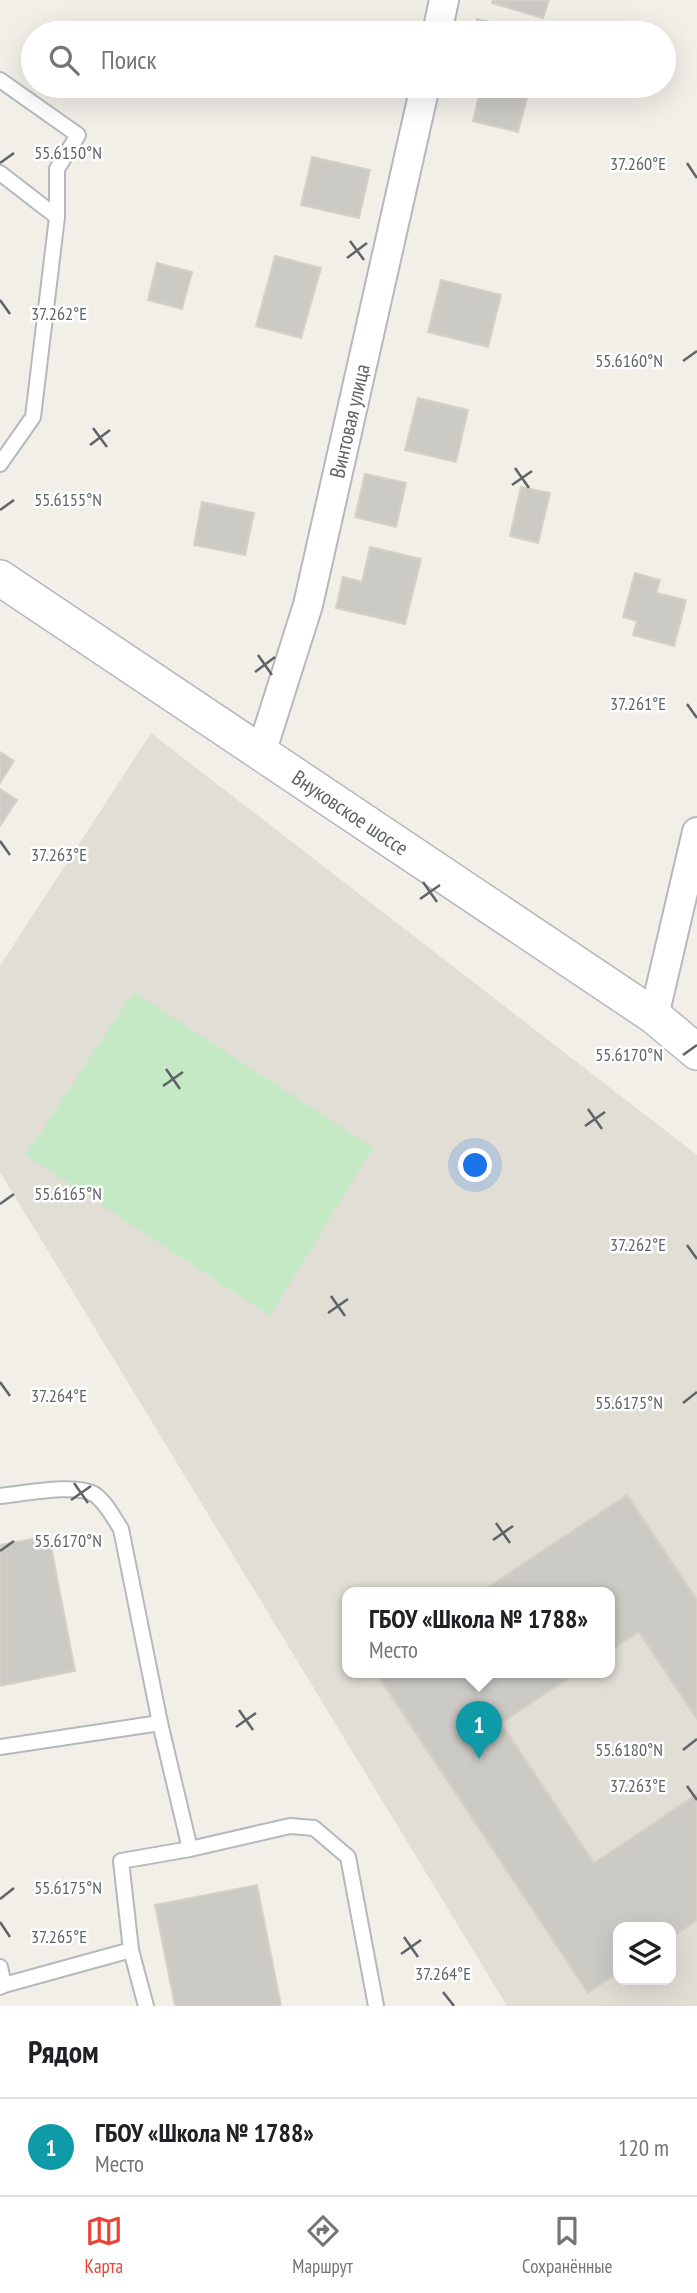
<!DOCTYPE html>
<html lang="ru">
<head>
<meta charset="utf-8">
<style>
	body { margin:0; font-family:"PT Sans Narrow",sans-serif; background:#f6f6f6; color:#202124 }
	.controls { position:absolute; right:21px; bottom:21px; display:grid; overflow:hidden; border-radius:14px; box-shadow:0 7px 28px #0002 }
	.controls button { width:63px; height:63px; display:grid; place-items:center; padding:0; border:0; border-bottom:2px solid #e0e0e0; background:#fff; color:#202124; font:35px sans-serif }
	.you { position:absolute; left:476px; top:1166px; width:24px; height:24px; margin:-18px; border:5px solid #fff; border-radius:50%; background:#1a73e8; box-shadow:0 0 0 10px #1a73e833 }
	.badge { display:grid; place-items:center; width:46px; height:46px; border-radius:50%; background:#ea4335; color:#fff; font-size:23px; font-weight:700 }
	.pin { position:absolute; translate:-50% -58px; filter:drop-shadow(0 2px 4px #0008) }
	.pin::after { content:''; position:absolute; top:37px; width:24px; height:21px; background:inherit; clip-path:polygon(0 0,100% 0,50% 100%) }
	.popup { position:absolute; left:342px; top:1587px; width:273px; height:91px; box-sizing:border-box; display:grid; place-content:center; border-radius:14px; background:#fff; filter:drop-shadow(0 2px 5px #0005); font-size:23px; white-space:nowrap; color:#757577 }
	.popup b { font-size:26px; color:#202124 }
	.popup::after { content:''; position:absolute; left:50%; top:100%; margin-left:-14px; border:14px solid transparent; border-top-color:#fff }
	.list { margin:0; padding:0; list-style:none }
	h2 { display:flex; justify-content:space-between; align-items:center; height:91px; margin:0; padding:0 28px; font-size:30px }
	h2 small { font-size:23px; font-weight:400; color:#757577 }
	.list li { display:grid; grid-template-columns:46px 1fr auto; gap:21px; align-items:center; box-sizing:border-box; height:98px; padding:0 28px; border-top:2px solid #e0e0e0 }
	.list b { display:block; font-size:26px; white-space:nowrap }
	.list p { margin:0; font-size:23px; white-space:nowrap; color:#757577 }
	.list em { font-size:23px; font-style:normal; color:#757577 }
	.icon { flex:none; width:38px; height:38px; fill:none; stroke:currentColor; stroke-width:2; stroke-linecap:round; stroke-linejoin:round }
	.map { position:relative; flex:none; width:697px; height:2006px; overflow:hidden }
	.search { position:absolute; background:#fff; box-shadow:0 7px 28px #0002; left:21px; right:21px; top:21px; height:77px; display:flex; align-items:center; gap:18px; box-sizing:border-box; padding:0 24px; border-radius:38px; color:#757577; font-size:26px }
	.sheet { height:189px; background:#fff }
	nav { display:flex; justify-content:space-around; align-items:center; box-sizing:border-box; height:98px; border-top:2px solid #e0e0e0; background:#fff; font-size:19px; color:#757577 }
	nav a { display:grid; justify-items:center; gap:4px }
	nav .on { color:#ea4335 }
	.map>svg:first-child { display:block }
	.education { fill:#e1ded6; fill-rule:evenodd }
	.green { fill:#c5e8c5 }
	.building { fill:#cccac5; stroke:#d6d1c6; stroke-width:2 }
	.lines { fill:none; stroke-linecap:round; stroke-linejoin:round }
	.service-casing { stroke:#b5b8bc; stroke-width:18 }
	.minor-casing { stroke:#b5b8bc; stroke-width:32 }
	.tertiary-casing { stroke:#b5b8bc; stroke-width:38 }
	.service { stroke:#fff; stroke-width:14 }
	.minor { stroke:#fff; stroke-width:28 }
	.tertiary { stroke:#fff; stroke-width:35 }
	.ticks { fill:none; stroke:#5f6368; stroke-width:2.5 }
	.labels { text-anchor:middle; stroke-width:5; stroke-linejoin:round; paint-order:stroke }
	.street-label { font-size:21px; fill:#5f6368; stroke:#fff }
	.ticks-label { font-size:18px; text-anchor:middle; fill:#5f6368; stroke:#fff; stroke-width:5; stroke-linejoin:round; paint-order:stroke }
</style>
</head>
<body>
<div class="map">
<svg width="697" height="2006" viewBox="0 0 697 2006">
	<rect width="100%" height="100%" fill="#f1efe8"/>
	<path class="education" d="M 151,733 L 697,1155 L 697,2006 L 507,2006 L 0,1172 L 0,966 ZM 348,1593 L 610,1593 L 610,1673 L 348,1673 ZM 618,1927 L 671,1927 L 671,1980 L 618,1980 Z"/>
	<path class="green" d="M 134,992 L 373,1148 L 270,1316 L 26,1155 Z"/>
	<g class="building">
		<path d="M 493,0 L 549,0 L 543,18 L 492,3 Z"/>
		<path d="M 477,19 L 504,25 L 502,33 L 473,33 Z"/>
		<path d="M 332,24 L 365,33 L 329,33 Z"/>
		<path d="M 481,86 L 530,86 L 518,132 L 473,121 Z"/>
		<path d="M 312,157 L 370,170 L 359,218 L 301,205 Z"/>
		<path d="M 275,256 L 321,268 L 301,338 L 256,326 Z"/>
		<path d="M 157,263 L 192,272 L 182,309 L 148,300 Z"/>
		<path d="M 441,280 L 501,295 L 488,347 L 428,332 Z"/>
		<path d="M 418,398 L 468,410 L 456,462 L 405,450 Z"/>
		<path d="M 365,474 L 406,483 L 396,527 L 355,517 Z"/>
		<path d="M 521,487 L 550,493 L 538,543 L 510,536 Z"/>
		<path d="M 202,502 L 254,513 L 245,555 L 194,545 Z"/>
		<path d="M 370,547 L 421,559 L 405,624 L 336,608 L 343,577 L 362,582 Z"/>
		<path d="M 635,573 L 660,580 L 656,593 L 686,600 L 674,646 L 633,635 L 637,621 L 623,617 Z"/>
		<path d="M 0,752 L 14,761 L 0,783 Z"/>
		<path d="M 0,789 L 17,800 L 0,826 Z"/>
		<path d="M 627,1495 L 697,1600 L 697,1719 L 639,1632 L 610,1651 L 610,1593 L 479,1593 Z"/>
		<path d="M 49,1536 L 75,1671 L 0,1686 L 0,1545 Z"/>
		<path d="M 376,1673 L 576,1673 L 501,1723 L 594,1863 L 697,1794 L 697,1920 L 671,1938 L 671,1927 L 618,1927 L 618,1973 L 588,1993 Z"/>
		<path d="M 257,1885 L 281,2006 L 175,2006 L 155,1905 Z"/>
	</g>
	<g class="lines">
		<defs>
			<g id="service">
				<path d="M 0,80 L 78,135 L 57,169 L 57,217"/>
				<path d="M 0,173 L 57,217 L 33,417 L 0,464"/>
				<path d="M 0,1496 C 22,1494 76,1483 94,1494 C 106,1502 113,1517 121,1529 L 160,1723 L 190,1849"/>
				<path d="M 0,1747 L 160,1723"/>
				<path d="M 0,1967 L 4,1985 L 0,1987"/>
				<path d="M 4,1985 L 131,1950"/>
				<path d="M 146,2006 L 131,1950 L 121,1861 L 190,1849 L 290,1826 L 314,1828 L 348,1857 L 376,2006"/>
			</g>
			<g id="minor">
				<path d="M 437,33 L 444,0"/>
				<path d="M 261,753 L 308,605 L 425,86"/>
				<path d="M 654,1016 L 697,832"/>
			</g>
			<path id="tertiary" d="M 0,578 L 654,1016 L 697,1052"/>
		</defs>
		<use href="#service" class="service-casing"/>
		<use href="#minor" class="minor-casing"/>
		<use href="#tertiary" class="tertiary-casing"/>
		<use href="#service" class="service"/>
		<use href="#minor" class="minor"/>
		<use href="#tertiary" class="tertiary"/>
	</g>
	<path class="ticks" d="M 0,163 L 14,153M 687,163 L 697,178M 350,241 L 364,260M 347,258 L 367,243M 0,300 L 10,314M 683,361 L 697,351M 93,428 L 107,447M 90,445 L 110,430M 515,468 L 529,488M 512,485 L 532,471M 0,510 L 14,500M 258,655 L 272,675M 255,672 L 275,657M 687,704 L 697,718M 0,841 L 10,855M 423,882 L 437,902M 420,899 L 440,885M 683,1055 L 697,1045M 166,1069 L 180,1089M 163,1086 L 183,1072M 588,1109 L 602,1129M 585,1126 L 605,1112M 0,1204 L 14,1194M 687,1245 L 697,1259M 331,1296 L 345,1316M 328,1313 L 348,1299M 0,1382 L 10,1396M 683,1403 L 697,1392M 74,1483 L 88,1503M 71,1500 L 91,1486M 496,1523 L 510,1543M 493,1540 L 513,1526M 0,1551 L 14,1541M 239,1710 L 253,1730M 236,1727 L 256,1713M 683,1750 L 697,1739M 687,1786 L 697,1800M 0,1899 L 14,1888M 0,1922 L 10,1937M 404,1937 L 418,1957M 401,1954 L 421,1940M 443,1992 L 454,2006"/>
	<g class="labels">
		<g class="street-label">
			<text transform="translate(350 421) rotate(-77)" y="7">Винтовая улица</text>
			<text transform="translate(350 813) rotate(34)" y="7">Внуковское шоссе</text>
		</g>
	</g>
	<g class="ticks-label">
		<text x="68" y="159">55.6150°N</text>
		<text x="638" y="170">37.260°E</text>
		<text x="59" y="320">37.262°E</text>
		<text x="629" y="367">55.6160°N</text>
		<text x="68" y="506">55.6155°N</text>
		<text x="638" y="710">37.261°E</text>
		<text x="59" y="861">37.263°E</text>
		<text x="629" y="1061">55.6170°N</text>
		<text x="68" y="1200">55.6165°N</text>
		<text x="638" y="1251">37.262°E</text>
		<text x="59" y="1402">37.264°E</text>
		<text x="629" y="1409">55.6175°N</text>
		<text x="68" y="1547">55.6170°N</text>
		<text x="629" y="1756">55.6180°N</text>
		<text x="638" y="1792">37.263°E</text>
		<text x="68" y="1894">55.6175°N</text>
		<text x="59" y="1943">37.265°E</text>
		<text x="443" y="1980">37.264°E</text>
	</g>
</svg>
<div class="controls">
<button><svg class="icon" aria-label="layers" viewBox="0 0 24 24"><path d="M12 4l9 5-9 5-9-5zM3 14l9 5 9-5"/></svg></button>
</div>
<div class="you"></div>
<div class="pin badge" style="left:479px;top:1759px;background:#0f9aa8">1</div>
<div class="popup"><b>ГБОУ «Школа № 1788»</b>Место</div>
<div class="search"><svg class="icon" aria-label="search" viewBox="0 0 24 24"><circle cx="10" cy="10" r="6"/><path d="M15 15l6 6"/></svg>Поиск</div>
</div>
<section class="sheet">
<h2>Рядом<small></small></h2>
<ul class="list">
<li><span class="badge" style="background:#0f9aa8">1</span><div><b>ГБОУ «Школа № 1788»</b><p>Место</p></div><em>120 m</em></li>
</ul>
</section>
<nav>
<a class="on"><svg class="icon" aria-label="map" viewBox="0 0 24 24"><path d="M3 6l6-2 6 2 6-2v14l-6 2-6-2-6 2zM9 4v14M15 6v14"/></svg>Карта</a>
<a><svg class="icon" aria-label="directions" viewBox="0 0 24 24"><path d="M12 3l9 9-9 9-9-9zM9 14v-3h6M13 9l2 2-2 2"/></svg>Маршрут</a>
<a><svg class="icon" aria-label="saved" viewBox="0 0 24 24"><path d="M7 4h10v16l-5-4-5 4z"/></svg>Сохранённые</a>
</nav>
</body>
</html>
